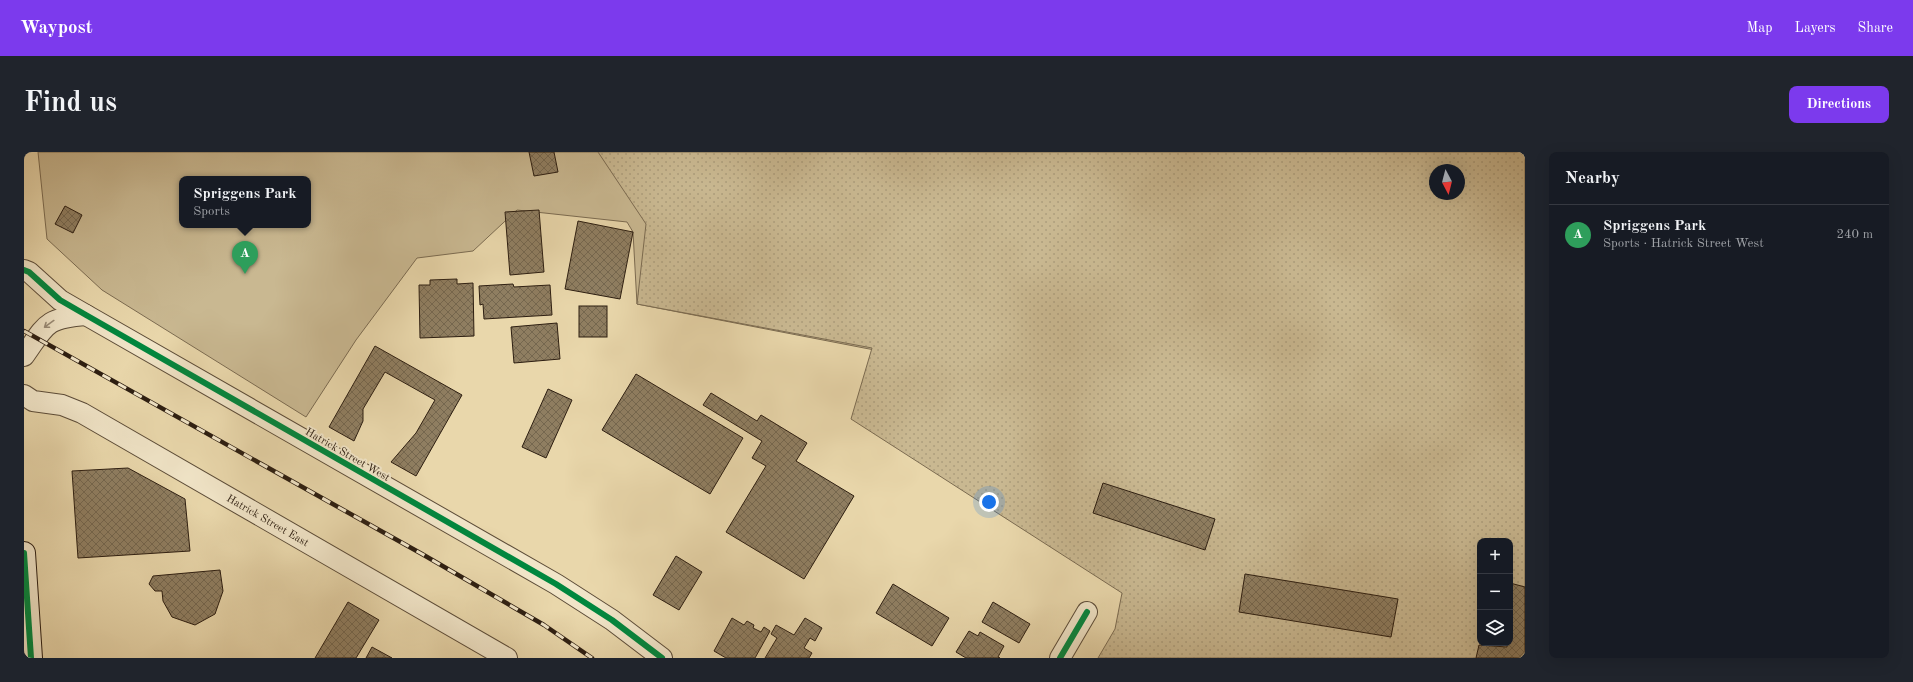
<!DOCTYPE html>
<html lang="en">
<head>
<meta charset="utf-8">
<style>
	body { margin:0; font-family:"Old Standard TT",serif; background:#20242c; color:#f1f3f6 }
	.controls { position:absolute; right:12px; bottom:12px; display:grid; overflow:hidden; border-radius:8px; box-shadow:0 4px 16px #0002 }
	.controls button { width:36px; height:36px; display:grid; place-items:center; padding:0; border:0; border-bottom:1px solid #363941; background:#171b24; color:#f1f3f6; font:20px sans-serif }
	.compass { position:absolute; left:1405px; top:12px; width:36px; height:36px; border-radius:50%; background:#171b24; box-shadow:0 4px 16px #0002; rotate:173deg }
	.you { position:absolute; left:965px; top:350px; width:14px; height:14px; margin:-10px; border:3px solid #fff; border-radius:50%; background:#1a73e8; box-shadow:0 0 0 6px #1a73e833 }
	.badge { display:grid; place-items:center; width:26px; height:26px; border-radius:50%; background:#7c3aed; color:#fff; font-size:13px; font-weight:700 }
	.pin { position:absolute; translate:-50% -33px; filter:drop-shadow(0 1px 2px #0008) }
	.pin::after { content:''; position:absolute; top:21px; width:14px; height:12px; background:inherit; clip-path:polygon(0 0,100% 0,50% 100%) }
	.popup { position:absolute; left:155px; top:24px; width:132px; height:52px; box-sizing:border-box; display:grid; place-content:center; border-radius:8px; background:#171b24; filter:drop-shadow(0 1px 3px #0005); font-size:13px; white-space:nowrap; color:#9ea1a6 }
	.popup b { font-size:15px; color:#f1f3f6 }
	.popup::after { content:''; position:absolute; left:50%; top:100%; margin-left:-8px; border:8px solid transparent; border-top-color:#171b24 }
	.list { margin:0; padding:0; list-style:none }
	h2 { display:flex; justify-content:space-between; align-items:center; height:52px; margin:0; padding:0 16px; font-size:17px }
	h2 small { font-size:13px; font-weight:400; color:#9ea1a6 }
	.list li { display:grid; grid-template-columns:26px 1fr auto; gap:12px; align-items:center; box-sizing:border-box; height:60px; padding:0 16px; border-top:1px solid #363941 }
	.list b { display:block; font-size:15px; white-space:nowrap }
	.list p { margin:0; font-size:13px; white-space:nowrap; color:#9ea1a6 }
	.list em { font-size:13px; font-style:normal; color:#9ea1a6 }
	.icon { flex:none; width:22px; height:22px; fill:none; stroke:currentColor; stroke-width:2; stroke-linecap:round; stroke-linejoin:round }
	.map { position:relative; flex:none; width:1501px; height:506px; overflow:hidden; border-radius:8px }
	header { display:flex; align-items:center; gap:24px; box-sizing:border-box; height:56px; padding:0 20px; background:#7c3aed; color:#fff }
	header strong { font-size:19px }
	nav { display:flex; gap:22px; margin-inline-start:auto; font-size:14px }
	.intro { display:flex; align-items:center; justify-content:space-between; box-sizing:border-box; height:96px; padding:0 24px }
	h1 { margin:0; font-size:28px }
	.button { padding:10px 18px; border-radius:8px; background:#7c3aed; color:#fff; font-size:14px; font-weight:700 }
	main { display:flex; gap:24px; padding:0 24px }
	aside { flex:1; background:#171b24; border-radius:8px; box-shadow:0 4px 16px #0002 }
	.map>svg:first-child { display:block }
	.grass { fill:#c9b891; stroke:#7b6b51; fill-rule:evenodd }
	.park { fill:url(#park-dots); stroke:#7b6b51; fill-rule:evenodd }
	.building { fill:url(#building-cross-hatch); stroke:#2d1e11 }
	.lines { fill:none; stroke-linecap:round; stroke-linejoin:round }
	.minor-casing { stroke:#5c4c38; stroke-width:22 }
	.secondary-casing { stroke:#2d1e11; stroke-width:24 }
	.minor { stroke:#f1e5c8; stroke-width:20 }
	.secondary { stroke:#f1e5c8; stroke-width:22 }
	.rail-casing { stroke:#2d1e11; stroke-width:4.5 }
	.rail { stroke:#f1e5c8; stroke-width:3; stroke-dasharray:9; stroke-linecap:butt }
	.cycleway-casing { stroke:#f1e5c8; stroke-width:8 }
	.cycleway { stroke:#00873e; stroke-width:6 }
	.oneway { stroke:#998b76 }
	.labels { text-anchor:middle; stroke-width:3.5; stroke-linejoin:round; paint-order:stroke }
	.street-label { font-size:11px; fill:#2d1e11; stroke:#f1e5c8 }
</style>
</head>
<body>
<header>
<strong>Waypost</strong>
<nav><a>Map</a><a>Layers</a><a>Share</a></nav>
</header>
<div class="intro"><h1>Find us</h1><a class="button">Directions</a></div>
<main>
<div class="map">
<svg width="1501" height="506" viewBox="0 0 1501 506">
	<defs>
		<pattern id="park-dots" width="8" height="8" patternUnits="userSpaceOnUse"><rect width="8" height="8" fill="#c9b891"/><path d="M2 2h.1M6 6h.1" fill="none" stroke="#ad9e7c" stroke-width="1.8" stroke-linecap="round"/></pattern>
		<pattern id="building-cross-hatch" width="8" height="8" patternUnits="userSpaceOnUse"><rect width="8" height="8" fill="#8f7e61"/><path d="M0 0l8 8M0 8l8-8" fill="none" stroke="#75674f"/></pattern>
	</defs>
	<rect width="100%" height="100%" fill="#e9d7ab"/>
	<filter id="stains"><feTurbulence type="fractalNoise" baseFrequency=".005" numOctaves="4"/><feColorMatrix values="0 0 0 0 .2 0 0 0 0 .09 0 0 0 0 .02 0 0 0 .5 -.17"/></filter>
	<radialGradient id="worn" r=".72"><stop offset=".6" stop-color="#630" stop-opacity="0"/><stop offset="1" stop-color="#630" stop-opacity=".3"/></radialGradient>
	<path class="grass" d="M 14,0 L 702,0 L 1501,324 L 613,152 L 609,80 L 603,70 L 493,58 L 449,99 L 393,106 L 332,188 L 282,265 L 78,138 L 23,87 ZM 158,27 L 284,27 L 284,73 L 158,73 Z"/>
	<path class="park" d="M 574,0 L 1501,0 L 1501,506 L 1074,506 L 1091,477 L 1098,441 L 827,267 L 848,196 L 613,152 L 622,72 ZM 1411,18 L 1435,18 L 1435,42 L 1411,42 ZM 1456,389 L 1486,389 L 1486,491 L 1456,491 Z"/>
	<g class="building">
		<path d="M 505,0 L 530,0 L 534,20 L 510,24 Z"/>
		<path d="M 41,54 L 58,63 L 49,81 L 31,72 Z"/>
		<path d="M 515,58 L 520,120 L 486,123 L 481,60 Z"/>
		<path d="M 554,69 L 609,80 L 596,147 L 541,137 Z"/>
		<path d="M 433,127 L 433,132 L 449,131 L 450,184 L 396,186 L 395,133 L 406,133 L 406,128 Z"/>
		<path d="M 489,132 L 490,135 L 526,133 L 528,163 L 460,167 L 459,152 L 456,153 L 455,134 Z"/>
		<rect x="555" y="154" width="28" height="31"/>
		<path d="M 533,171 L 536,207 L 490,211 L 487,175 Z"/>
		<path d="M 351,194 L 438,243 L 392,324 L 367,310 L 392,281 L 411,248 L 361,220 L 339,257 L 339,269 L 330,289 L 305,275 Z"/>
		<path d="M 612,222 L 719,286 L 686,342 L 578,278 Z"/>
		<path d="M 524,237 L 548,248 L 522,306 L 498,295 Z"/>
		<path d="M 687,241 L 733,269 L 737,263 L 783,291 L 772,309 L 830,344 L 780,427 L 702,380 L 742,314 L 728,306 L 738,289 L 679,253 Z"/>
		<path d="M 104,316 L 161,347 L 166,399 L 54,406 L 48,319 Z"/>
		<path d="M 1079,331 L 1191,367 L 1181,398 L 1069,361 Z"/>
		<path d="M 652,404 L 678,420 L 655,458 L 629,443 Z"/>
		<path d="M 196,418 L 199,439 L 191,462 L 171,473 L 148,465 L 139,449 L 138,439 L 131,439 L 125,432 L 129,424 Z"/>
		<path d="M 1221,422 L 1374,447 L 1367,485 L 1215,460 Z"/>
		<path d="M 1486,431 L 1501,435 L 1501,506 L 1452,506 L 1455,493 L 1483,495 L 1483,491 L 1486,491 Z"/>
		<path d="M 869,432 L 925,466 L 908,494 L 852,461 Z"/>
		<path d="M 324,450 L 355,468 L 332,506 L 291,506 Z"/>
		<path d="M 969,450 L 1006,472 L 995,491 L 958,470 Z"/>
		<path d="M 708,466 L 720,473 L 723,469 L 730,473 L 729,476 L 737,480 L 740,475 L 746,479 L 731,506 L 702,506 L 690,499 Z"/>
		<path d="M 781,466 L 798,476 L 791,489 L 786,486 L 780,496 L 788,501 L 785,506 L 741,506 L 753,486 L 747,482 L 752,473 L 770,483 Z"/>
		<path d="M 945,479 L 954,484 L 956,480 L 980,494 L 974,505 L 976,506 L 942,506 L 932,500 Z"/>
		<path d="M 348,495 L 368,506 L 342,506 Z"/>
	</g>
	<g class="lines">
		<defs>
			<g id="minor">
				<path d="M 0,118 L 5,120 L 36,148 L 62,163 L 532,432 L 588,468 L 638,506"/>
				<path d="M 0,204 C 22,173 21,166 62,163"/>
				<path d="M 0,243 L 9,249 L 38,253 L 58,261 L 483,506"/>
				<path d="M 1036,506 L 1063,460"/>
			</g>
			<path id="secondary" d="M 0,401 L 7,506"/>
		</defs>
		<use href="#minor" class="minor-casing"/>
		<use href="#secondary" class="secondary-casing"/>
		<use href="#minor" class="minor"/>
		<use href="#secondary" class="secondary"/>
		<defs>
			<path id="rail" d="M 0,179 L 398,402 L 520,473 L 568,506"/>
		</defs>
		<use href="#rail" class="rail-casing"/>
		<use href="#rail" class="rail"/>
		<defs>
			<g id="cycleway">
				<path d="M 0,118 L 5,120 L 36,148 L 62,163 L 532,432 L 588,468 L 638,506"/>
				<path d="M 0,401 L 7,506"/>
				<path d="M 1036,506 L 1063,460"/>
			</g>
		</defs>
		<use href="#cycleway" class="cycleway-casing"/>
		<use href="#cycleway" class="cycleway"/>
	</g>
	<defs><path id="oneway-shaft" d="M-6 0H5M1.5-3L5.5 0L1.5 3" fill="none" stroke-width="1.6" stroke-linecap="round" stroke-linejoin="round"/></defs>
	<use class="oneway" href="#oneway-shaft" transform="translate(25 172) rotate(144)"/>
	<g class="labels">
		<g class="street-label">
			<text transform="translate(324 302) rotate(30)" y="4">Hatrick Street West</text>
			<text transform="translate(244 368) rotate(30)" y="4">Hatrick Street East</text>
		</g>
	</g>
	<rect width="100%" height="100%" filter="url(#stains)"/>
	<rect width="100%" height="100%" fill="url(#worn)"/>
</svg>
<div class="controls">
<button>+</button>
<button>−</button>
<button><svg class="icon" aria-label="layers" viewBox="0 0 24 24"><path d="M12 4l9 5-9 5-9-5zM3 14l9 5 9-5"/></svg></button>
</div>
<svg class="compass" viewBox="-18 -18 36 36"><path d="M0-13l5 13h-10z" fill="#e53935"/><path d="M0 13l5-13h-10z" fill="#9ea1a6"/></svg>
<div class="you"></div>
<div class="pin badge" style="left:221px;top:122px;background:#2e9e5b">A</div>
<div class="popup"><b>Spriggens Park</b>Sports</div>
</div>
<aside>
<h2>Nearby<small></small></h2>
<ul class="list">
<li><span class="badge" style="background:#2e9e5b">A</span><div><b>Spriggens Park</b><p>Sports · Hatrick Street West</p></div><em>240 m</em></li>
</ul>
</aside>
</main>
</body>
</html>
